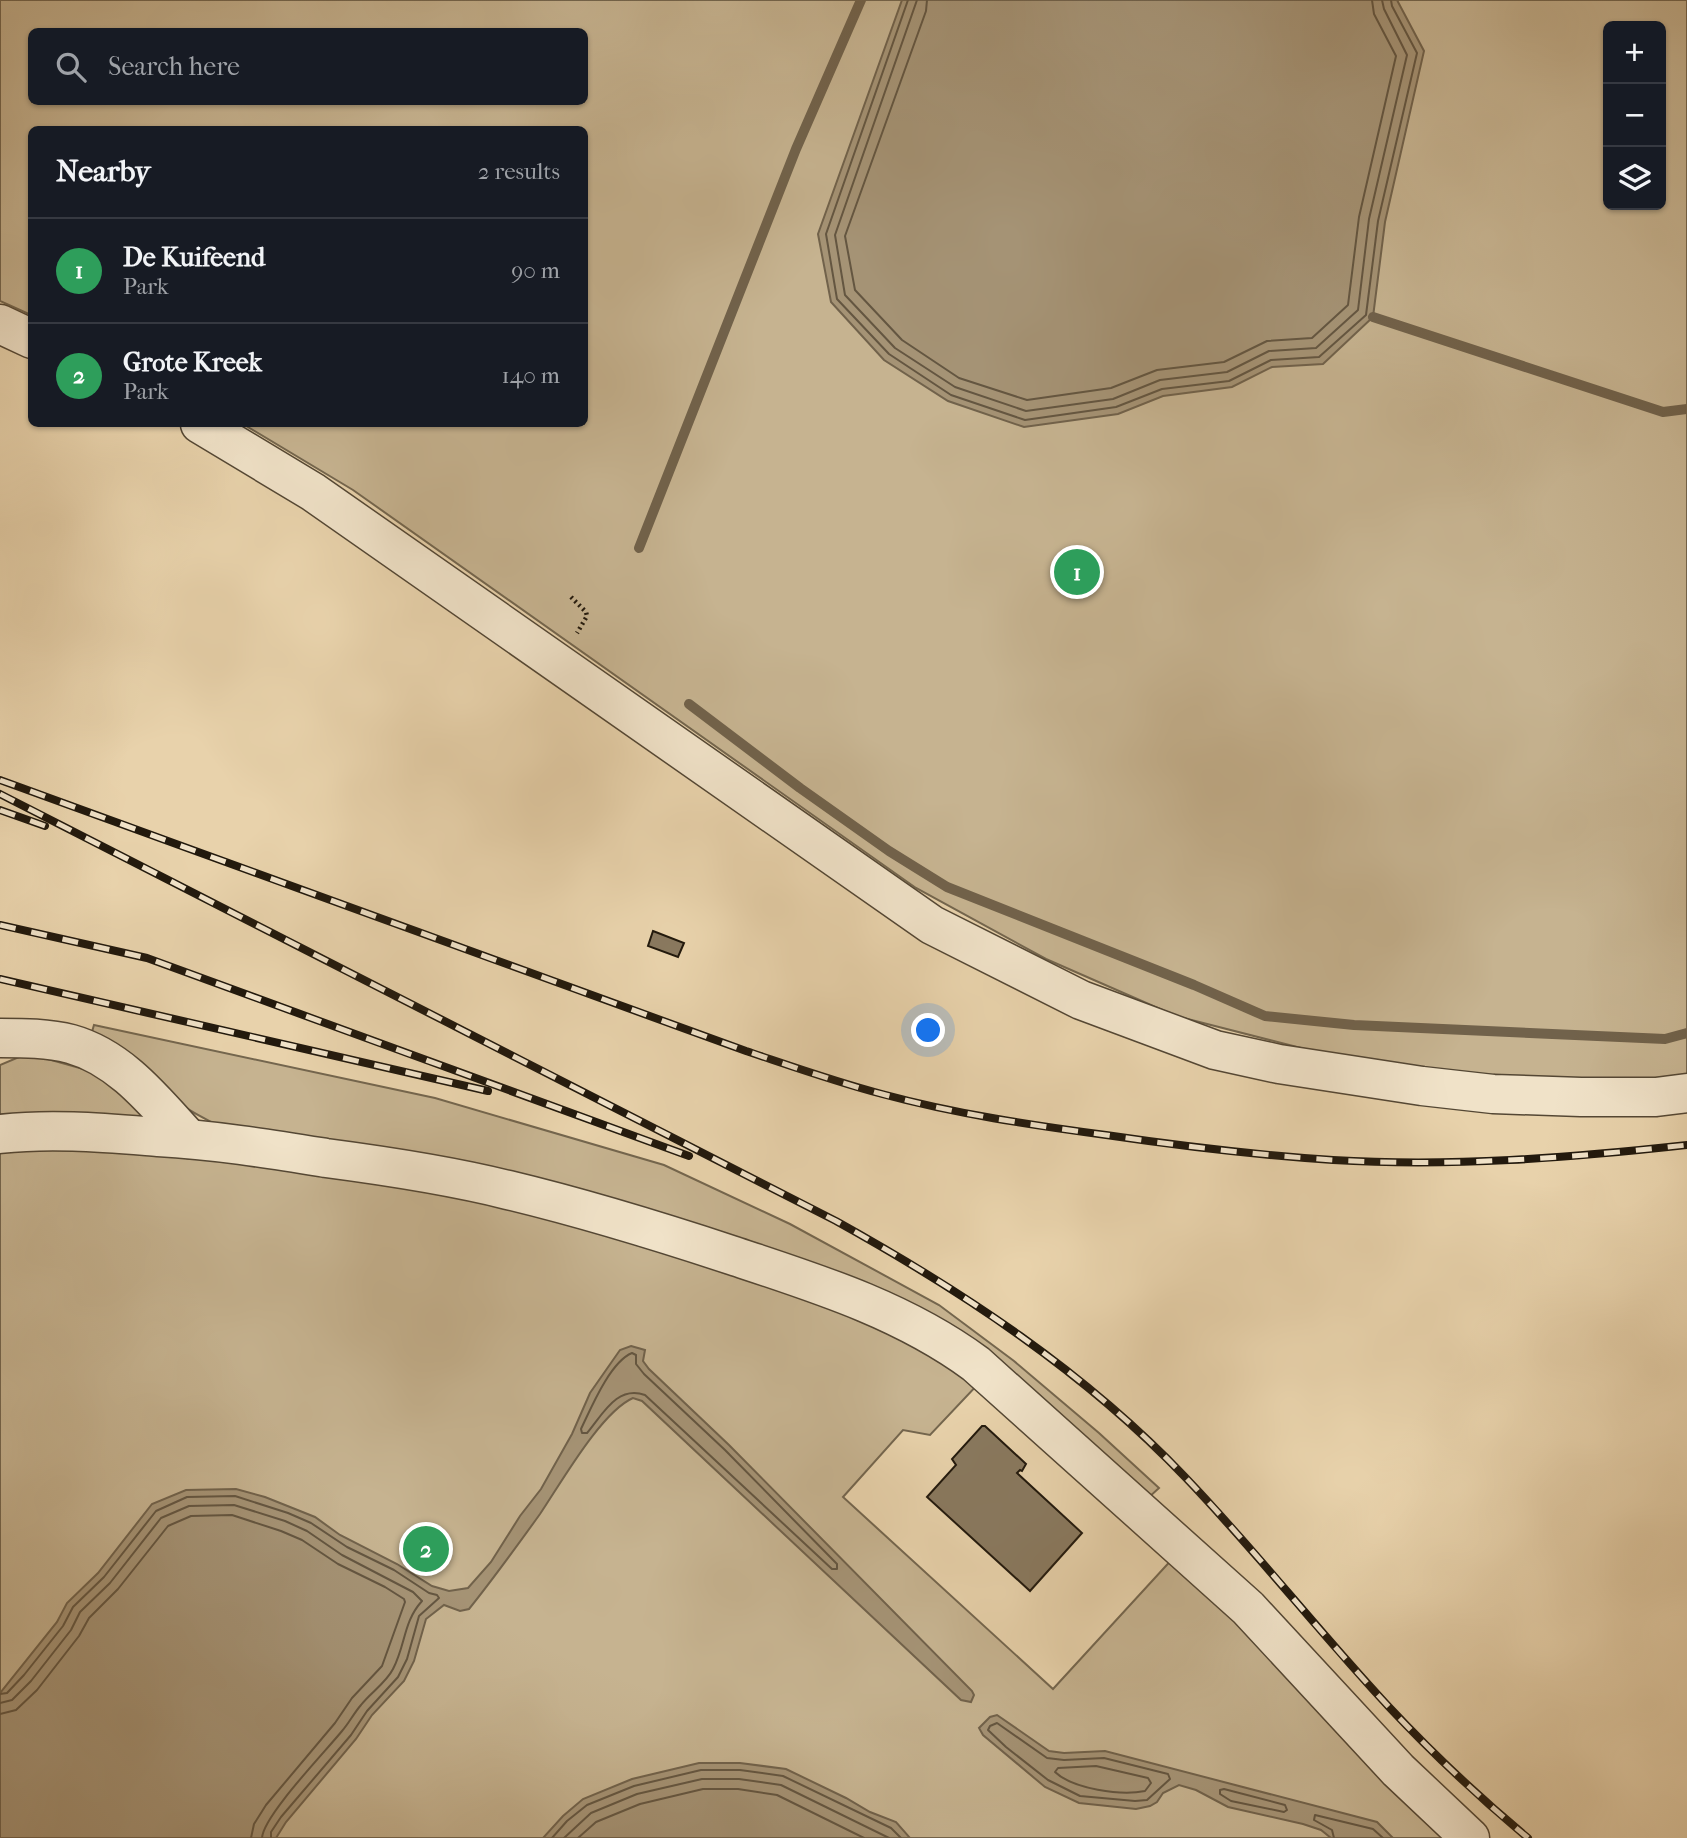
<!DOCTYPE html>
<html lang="en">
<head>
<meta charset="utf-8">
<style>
	body { margin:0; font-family:"IM FELL French Canon",serif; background:#20242c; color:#f1f3f6 }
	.controls { position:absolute; right:21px; top:21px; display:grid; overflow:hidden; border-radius:10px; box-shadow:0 2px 5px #0004 }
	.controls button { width:63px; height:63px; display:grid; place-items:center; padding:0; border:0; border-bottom:2px solid #363941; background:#171b24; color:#f1f3f6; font:35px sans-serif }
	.you { position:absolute; left:929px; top:1031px; width:24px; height:24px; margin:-18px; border:5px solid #fff; border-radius:50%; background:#1a73e8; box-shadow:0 0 0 10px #1a73e833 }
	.badge { display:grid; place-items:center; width:46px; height:46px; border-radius:50%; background:#c59692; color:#fff; font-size:23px; font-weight:700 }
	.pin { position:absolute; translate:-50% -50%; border:4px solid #fff; box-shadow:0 2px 7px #0006 }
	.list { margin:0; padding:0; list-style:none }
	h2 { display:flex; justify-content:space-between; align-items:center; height:91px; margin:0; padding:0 28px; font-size:30px }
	h2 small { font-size:23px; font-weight:400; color:#9ea1a6 }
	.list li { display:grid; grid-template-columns:46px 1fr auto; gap:21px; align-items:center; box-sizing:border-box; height:105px; padding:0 28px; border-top:2px solid #363941 }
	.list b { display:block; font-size:26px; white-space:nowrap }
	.list p { margin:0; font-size:23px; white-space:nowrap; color:#9ea1a6 }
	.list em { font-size:23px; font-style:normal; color:#9ea1a6 }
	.icon { flex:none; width:38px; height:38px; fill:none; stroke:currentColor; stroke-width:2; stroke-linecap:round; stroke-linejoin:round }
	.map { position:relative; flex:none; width:1687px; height:1838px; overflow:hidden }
	.search { position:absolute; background:#171b24; box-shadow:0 2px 5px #0004; left:28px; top:28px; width:560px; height:77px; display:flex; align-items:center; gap:18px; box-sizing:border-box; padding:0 24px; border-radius:10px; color:#9ea1a6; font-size:26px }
	.panel { position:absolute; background:#171b24; box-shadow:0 2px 5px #0004; left:28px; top:126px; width:560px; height:301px; border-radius:10px }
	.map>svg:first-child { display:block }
	.green { fill:#c6b390; stroke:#74664e; stroke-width:2; fill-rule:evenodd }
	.water { fill:#a59375; stroke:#71624b; stroke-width:2 }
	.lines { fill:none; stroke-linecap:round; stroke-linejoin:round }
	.shore { stroke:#645641; stroke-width:2 }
	.stream { stroke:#71624b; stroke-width:10 }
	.building { fill:#89795f; stroke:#22190d; stroke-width:2 }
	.minor-casing { stroke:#544734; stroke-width:41 }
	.path { stroke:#22190d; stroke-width:4.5; stroke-dasharray:2 3.5; stroke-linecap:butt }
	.minor { stroke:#f0e2c8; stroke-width:38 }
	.rail-casing { stroke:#22190d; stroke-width:8 }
	.rail { stroke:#f0e2c8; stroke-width:5; stroke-dasharray:16; stroke-linecap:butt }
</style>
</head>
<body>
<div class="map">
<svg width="1687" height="1838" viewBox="0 0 1687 1838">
	<rect width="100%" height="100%" fill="#e8d2ab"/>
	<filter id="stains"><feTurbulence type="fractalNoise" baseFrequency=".00286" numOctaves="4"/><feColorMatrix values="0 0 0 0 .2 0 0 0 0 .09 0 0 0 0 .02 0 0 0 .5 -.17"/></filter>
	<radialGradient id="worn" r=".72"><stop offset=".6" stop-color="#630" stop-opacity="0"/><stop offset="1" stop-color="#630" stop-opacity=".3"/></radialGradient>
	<g class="green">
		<path d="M 0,0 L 1687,0 L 1687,1076 L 1604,1081 L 1478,1074 L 1336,1057 L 1176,1016 L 1046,959 L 916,888 L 353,490 L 243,424 L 584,424 L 584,130 L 32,130 L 31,315 L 0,301 ZM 1608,26 L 1661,26 L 1661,205 L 1608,205 ZM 32,32 L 584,32 L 584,102 L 32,102 Z"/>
		<path d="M 94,1025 L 435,1098 L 664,1165 L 790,1224 L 939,1305 L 1014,1361 L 1099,1433 L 1159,1488 L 1147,1499 L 926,1323 L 229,1131 C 178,1107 135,1075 89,1042 Z"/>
		<path d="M 37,1056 L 94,1072 L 120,1089 L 146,1119 L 0,1124 L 0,1065 L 19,1057 Z"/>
		<path d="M 0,1149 L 184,1149 L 548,1210 L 858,1311 L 981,1381 L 930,1435 L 903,1430 L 843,1497 L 1053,1689 L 1175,1556 L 1450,1838 L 0,1838 Z"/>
	</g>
	<g class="water">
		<path d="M 902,0 L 1397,0 L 1424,51 L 1385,222 L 1373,317 L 1323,364 L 1272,367 L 1232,387 L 1163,396 L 1118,414 L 1024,427 L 948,401 L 884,360 L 831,302 L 818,234 Z"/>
		<path d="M 631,1346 L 645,1350 L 643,1361 L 649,1369 L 729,1445 L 972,1691 L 974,1695 L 971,1702 L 961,1700 L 642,1401 L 633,1398 C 601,1412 561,1483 540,1514 C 517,1546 494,1578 469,1609 L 460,1611 L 444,1605 L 426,1619 L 414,1661 L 404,1681 L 372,1715 L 356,1739 L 286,1822 L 276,1838 L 0,1838 L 0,1693 L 57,1622 L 67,1603 L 98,1573 L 152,1504 L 186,1490 L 236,1489 L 265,1497 L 315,1517 L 340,1535 L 397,1564 L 432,1586 L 449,1591 L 468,1588 L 491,1562 L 520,1516 L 541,1489 L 572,1434 L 590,1393 L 620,1350 Z"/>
		<path d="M 997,1715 L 1049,1751 L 1064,1753 L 1105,1751 L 1377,1822 L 1393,1838 L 1331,1838 L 1321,1830 L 1303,1824 L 1228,1807 L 1196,1790 L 1179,1785 L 1163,1793 L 1157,1802 L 1150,1806 L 1136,1809 L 1079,1803 L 1045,1787 L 983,1735 L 979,1728 L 990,1717 Z"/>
		<path d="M 699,1763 L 740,1763 L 786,1769 L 846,1798 L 870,1812 L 896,1822 L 910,1838 L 543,1838 L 563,1816 L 583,1799 L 632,1779 Z"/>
	</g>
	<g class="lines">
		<g class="shore">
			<path d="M 908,0 L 826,234 L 837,299 L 889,354 L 951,395 L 1025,420 L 1116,407 L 1162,389 L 1229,381 L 1271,360 L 1319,357 L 1366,315 L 1378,221 L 1417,53 L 1392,6 L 1391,0"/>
			<path d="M 917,0 L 835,235 L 845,295 L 895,348 L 955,387 L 1026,411 L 1113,399 L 1160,380 L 1227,372 L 1269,351 L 1316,348 L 1358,310 L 1369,219 L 1407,55 L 1384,9 L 1382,0"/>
			<path d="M 927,0 L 926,11 L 845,236 L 855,290 L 902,340 L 959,378 L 1027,400 L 1111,388 L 1157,370 L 1224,362 L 1267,341 L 1312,338 L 1348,305 L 1359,217 L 1396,56 L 1374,14 L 1372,0"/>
			<path d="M 632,1353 L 636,1355 L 636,1364 L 644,1374 L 725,1450 L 837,1564 L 837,1569 L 832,1569 L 645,1395 C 617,1385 603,1414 587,1433 L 582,1433 L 581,1429 C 591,1408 610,1362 632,1353 Z"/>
			<path d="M 0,1694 L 7,1693 L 24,1675 L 63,1626 L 73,1607 L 104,1577 L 156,1511 L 187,1497 L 235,1496 L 288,1513 L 311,1523 L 347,1547 L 394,1570 L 429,1593 L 437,1595 L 439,1598 L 419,1616 L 407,1659 L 398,1677 L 367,1711 L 351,1735 L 281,1817 L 271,1832 L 271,1838"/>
			<path d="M 0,1703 L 12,1700 L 31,1681 L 71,1630 L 80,1612 L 110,1583 L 161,1518 L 189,1506 L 234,1505 L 285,1521 L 307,1531 L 342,1555 L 413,1592 L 422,1601 C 403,1622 406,1644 393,1669 C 386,1683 370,1693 361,1705 C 354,1713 349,1723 342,1731 C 325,1752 263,1816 262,1838"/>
			<path d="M 0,1714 L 16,1710 L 37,1690 L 79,1636 L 89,1618 L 118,1589 L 168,1526 L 191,1516 L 232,1515 L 281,1531 L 302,1540 L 338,1564 L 385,1587 L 404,1599 L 405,1602 L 382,1666 L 352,1698 L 335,1723 L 266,1805 L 254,1824 L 251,1838"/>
			<path d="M 997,1723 L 1047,1758 L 1064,1760 L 1104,1758 L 1168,1774 L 1170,1779 L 1147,1800 L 1135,1801 L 1080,1796 L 1048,1780 L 1006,1747 L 988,1730 L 990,1726 Z"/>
			<path d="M 1096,1766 L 1148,1778 L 1151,1783 L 1145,1791 C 1121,1796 1073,1789 1055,1772 L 1058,1768 Z"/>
			<path d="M 1224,1789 L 1285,1805 L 1287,1810 L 1284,1812 L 1231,1801 L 1220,1794 L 1220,1790 Z"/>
			<path d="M 552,1838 L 567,1821 L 587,1805 L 634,1786 L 701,1770 L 740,1770 L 783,1776 L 891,1828 L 901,1838"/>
			<path d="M 564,1838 L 591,1813 L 637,1794 L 702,1779 L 739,1779 L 781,1785 L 889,1838"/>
			<path d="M 578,1838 L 596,1822 L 640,1804 L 703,1789 L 738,1789 L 777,1795 L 864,1838"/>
			<path d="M 1334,1838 L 1332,1830 L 1314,1820 L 1315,1815 L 1373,1829 L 1383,1838"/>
		</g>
		<g class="stream">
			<path d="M 1373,317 L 1663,412 L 1687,409"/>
			<path d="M 639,548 L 796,149 L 861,0"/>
			<path d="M 689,704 L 800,788 L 889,851 L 947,887 L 1194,985 L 1265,1016 L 1354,1025 L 1665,1039 L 1687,1033"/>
		</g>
	</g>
	<g class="building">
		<path d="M 653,931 L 684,943 L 678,957 L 648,946 Z"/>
		<path d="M 982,1426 L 985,1426 L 1026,1464 L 1022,1471 L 1020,1470 L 1017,1473 L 1082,1533 L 1030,1591 L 927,1497 L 956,1465 L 952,1459 Z"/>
	</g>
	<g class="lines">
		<defs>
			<g id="minor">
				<path d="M 0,324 L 32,339"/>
				<path d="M 200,424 L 313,492 L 932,925 L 1081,1000 L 1215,1050 L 1279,1064 L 1422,1086 L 1493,1094 L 1581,1097 L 1656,1097 L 1687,1093"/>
				<path d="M 0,1038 C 24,1038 48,1038 71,1044 C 121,1058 155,1102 189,1139"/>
				<path d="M 0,1134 C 52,1128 106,1133 158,1137 C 215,1140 270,1149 326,1158 C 387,1166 448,1175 508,1190 C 583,1208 658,1231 731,1255 C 816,1283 903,1310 976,1364 L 1248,1608 L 1398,1770 L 1470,1838"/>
			</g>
		</defs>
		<use href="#minor" class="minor-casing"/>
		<path class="path" d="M 571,597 L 586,612 L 587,616 L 577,633"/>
		<use href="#minor" class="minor"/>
		<defs>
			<g id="rail">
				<path d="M 0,780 L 746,1051 C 791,1066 836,1082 882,1094 C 956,1114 1031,1125 1106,1135 C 1181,1146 1257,1155 1333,1160 C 1451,1167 1569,1158 1687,1145"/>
				<path d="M 0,794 L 836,1221 C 962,1291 1085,1372 1185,1477 C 1256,1551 1319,1632 1389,1707 C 1433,1754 1479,1797 1528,1838"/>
				<path d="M 0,810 L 45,826"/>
				<path d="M 0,925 L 147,958 L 689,1156"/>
				<path d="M 0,979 L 488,1091"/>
			</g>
		</defs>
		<use href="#rail" class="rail-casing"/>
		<use href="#rail" class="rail"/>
	</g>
	<rect width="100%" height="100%" filter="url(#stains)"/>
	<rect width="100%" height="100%" fill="url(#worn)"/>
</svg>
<div class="controls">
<button>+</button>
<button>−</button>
<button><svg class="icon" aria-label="layers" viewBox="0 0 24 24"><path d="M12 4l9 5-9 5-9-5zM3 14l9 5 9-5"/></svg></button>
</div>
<div class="you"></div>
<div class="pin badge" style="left:1077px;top:572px;background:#2e9e5b">1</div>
<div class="pin badge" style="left:426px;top:1549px;background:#2e9e5b">2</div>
<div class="search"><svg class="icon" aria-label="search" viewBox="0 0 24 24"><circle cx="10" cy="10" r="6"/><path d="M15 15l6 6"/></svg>Search here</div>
<section class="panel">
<h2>Nearby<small>2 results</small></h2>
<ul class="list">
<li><span class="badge" style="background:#2e9e5b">1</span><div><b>De Kuifeend</b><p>Park</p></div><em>90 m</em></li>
<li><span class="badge" style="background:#2e9e5b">2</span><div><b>Grote Kreek</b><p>Park</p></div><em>140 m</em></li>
</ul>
</section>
</div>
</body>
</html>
